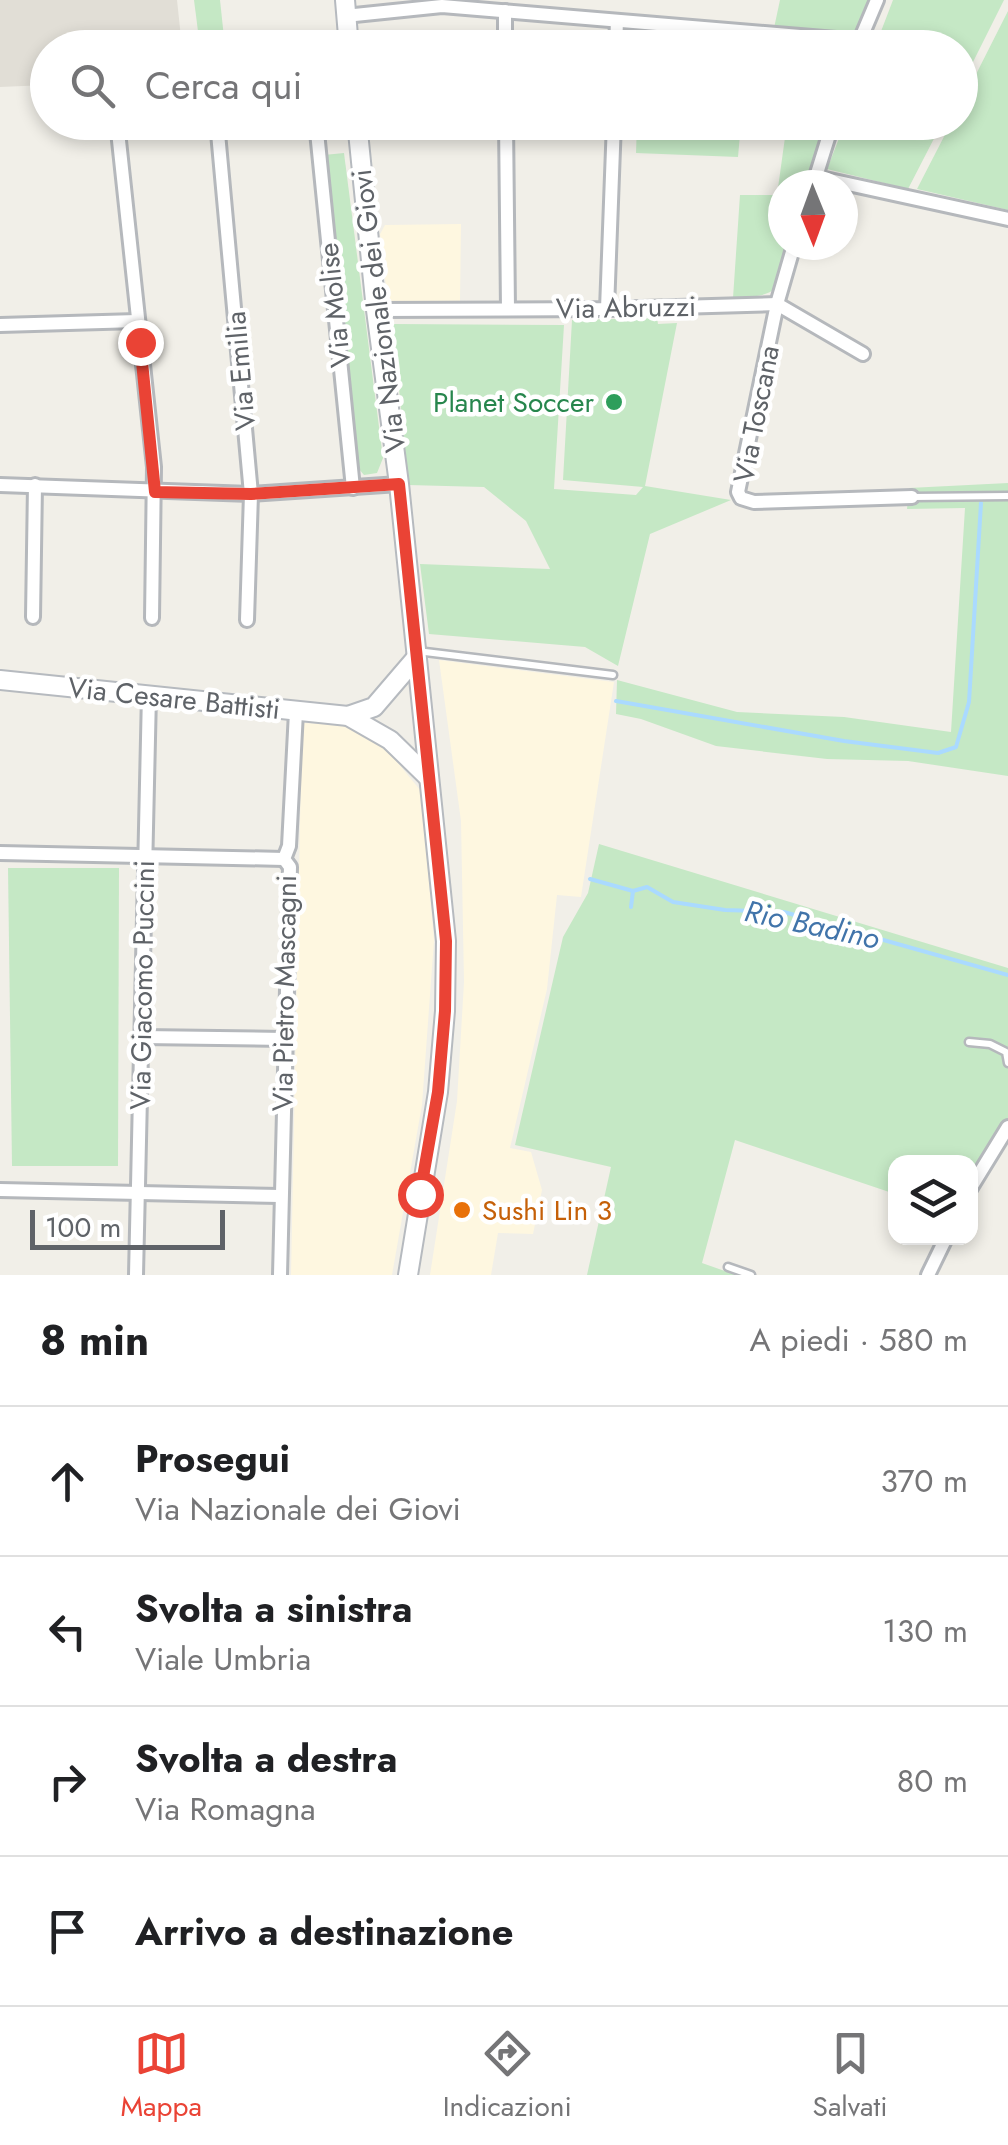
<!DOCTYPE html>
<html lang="it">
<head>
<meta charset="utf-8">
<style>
	body { margin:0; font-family:Jost,sans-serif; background:#f6f6f6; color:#202124 }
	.controls { position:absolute; right:30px; bottom:30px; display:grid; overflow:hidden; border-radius:20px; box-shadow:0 5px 15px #0003 }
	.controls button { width:90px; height:90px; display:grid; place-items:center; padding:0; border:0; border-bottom:2px solid #e0e0e0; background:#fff; color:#202124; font:50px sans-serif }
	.compass { position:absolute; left:768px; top:170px; width:90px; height:90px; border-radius:50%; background:#fff; box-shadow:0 5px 15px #0003; rotate:179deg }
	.scale { position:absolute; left:30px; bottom:25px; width:195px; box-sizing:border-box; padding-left:10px; border:5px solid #5f6368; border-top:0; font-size:28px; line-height:35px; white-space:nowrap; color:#5f6368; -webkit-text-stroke:8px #fff; paint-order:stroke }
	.stop { position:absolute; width:30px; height:30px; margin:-22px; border:8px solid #ea4335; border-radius:50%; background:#fff }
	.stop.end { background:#ea4335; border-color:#fff; box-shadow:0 2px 10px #0008 }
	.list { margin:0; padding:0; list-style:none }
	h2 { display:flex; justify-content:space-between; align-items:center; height:130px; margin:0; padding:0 40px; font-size:42px }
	h2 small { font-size:32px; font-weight:400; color:#757577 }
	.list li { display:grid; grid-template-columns:65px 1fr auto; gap:30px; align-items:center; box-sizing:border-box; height:150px; padding:0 40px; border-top:2px solid #e0e0e0 }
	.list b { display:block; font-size:38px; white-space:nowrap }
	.list p { margin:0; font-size:32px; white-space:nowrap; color:#757577 }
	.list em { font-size:32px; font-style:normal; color:#757577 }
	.icon { flex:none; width:55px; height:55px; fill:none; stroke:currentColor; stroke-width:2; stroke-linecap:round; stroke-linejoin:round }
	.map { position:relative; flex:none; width:1008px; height:1275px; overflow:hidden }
	.search { position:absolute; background:#fff; box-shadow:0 5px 15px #0003; left:30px; right:30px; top:30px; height:110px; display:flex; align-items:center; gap:25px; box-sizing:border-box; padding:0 35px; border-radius:55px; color:#757577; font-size:38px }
	.sheet { height:730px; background:#fff }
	nav { display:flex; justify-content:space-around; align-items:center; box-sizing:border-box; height:140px; border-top:2px solid #e0e0e0; background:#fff; font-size:28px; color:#757577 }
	nav a { display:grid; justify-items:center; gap:5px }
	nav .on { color:#ea4335 }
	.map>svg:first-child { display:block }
	.commercial { fill:#fef7e0 }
	.education { fill:#e1ded6 }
	.green { fill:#c5e8c5 }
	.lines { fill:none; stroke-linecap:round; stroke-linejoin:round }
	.stream { stroke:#aadaff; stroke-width:4 }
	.lane-casing { stroke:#b5b8bc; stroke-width:11 }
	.street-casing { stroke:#b5b8bc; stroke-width:18 }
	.secondary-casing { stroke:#b6babf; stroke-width:22 }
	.lane { stroke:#fff; stroke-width:6 }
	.street { stroke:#fff; stroke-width:12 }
	.secondary { stroke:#fff; stroke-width:18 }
	.route { stroke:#ea4335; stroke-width:12 }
	.leisure-dot { fill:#2e9e5b; stroke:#fff; stroke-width:4 }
	.food-dot { fill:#e8710a; stroke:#fff; stroke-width:4 }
	.labels { text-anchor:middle; stroke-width:9; stroke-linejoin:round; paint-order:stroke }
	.street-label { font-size:28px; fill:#5f6368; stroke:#fff }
	.leisure-label { font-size:28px; fill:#27864d; stroke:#fff; text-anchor:end }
	.food-label { font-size:28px; fill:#c56008; stroke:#fff; text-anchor:start }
	.water-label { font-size:30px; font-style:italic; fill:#4174aa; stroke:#fff }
</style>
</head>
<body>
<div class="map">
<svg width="1008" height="1275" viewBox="0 0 1008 1275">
	<rect width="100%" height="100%" fill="#f1efe8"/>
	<g class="commercial">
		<path d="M 461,224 L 460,302 L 388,304 L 380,234 L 385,225 Z"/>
		<path d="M 439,660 L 614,682 L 581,897 L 557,895 L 547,989 L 510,1148 L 531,1152 L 542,1190 L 533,1234 L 498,1233 L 491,1275 L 430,1275 L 457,1101 L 464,982 L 461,821 Z"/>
		<path d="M 302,723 L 348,725 L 383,745 L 421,791 L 434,940 L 422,1105 L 392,1275 L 291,1275 Z"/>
	</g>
	<path class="education" d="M 0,0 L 177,0 L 182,47 L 48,48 L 47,85 L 0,87 Z"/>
	<g class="green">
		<path d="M 194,0 L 220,0 L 225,47 L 200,47 Z"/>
		<path d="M 780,0 L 874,0 C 871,7 869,17 864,24 C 850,44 796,31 774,28 Z"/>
		<path d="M 893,0 L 1004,0 L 961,86 L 960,48 L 875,47 Z"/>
		<path d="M 1008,11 L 1008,210 L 917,189 L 951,123 L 960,122 L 961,104 Z"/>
		<path d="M 628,31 L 747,40 L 747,47 L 627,47 Z"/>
		<path d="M 637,123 L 741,123 L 738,157 L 636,153 Z"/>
		<path d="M 787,123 L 824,123 L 807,185 L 783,185 L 783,245 L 790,245 C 777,290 783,296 733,298 L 740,195 L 777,195 Z"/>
		<path d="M 845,123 L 845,122 L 942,123 L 908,189 L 827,169 Z"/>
		<path d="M 344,153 L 383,458 L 377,473 L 364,475 L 359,469 L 324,155 Z"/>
		<path d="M 657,318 L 658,324 L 677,323 L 645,486 L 731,500 L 650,534 L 618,666 L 585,647 L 429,634 L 420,564 L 550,569 L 526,521 L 484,487 L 408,485 L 393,324 L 564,325 L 554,489 L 636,495 L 643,487 L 563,480 L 572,320 Z"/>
		<path d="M 1008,483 L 1008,776 L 908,761 L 827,759 L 716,746 L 641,719 L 616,714 L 617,680 L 737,712 L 844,717 L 951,732 L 965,508 L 907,509 L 909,488 Z"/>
		<path d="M 599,844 L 1008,968 L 1008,1125 L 971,1185 L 970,1162 L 896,1162 L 895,1194 L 735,1140 L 702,1263 L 736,1275 L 587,1275 L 611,1167 L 515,1145 L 563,937 L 588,893 Z"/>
		<path d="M 8,868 L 119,868 L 118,1166 L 12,1166 Z"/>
	</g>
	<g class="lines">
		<g class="stream">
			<path d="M 616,701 L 844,741 L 938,753 L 956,747 L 969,702 L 981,503"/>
			<path d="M 590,879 L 633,891"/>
			<path d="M 631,907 L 633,891 L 647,887 L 673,902 L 725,910 L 784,912 L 1008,975"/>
		</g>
		<defs>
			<g id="lane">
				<path d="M 913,497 L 1008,496"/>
				<path d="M 417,651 L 613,675"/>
				<path d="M 969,1042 L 990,1044 L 1006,1052 L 1008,1063"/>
				<path d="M 728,1267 L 751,1275"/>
			</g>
			<g id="street">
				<path d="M 505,11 L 505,48"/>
				<path d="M 345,16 L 442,6 L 860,41"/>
				<path d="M 858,45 L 877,0"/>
				<path d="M 616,48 L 617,21"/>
				<path d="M 117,122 L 154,467 L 152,618"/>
				<path d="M 217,122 L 251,494 L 247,620"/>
				<path d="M 316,122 L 353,488"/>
				<path d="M 506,122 L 508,309"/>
				<path d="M 816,177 L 1008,219"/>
				<path d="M 814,183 L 833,122"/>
				<path d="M 794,245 L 777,304 L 738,492 L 741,498 L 754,502 L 912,497"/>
				<path d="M 607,309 L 614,122"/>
				<path d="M 376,310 L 607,309 L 777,304 L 863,354"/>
				<path d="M 0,325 L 137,321"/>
				<path d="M 0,485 L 251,494 L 399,484"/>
				<path d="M 33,617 L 35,485"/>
				<path d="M 0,853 L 284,859"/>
				<path d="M 142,1037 L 284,1039"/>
				<path d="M 970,1189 L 1008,1127"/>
				<path d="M 0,1190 L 279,1196"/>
				<path d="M 136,1275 L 149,694"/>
				<path d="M 280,1275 L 290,867 L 284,859 L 289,846 L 296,712"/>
				<path d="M 928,1275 L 946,1238"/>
			</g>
			<g id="secondary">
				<path d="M 345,0 L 349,48"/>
				<path d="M 357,122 L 376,310 L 399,484 L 446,941 L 445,1011 L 438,1092 L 408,1275"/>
				<path d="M 0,680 L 348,716 L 390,740 L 428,777"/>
				<path d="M 348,716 L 374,707 L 416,658"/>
			</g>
		</defs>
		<use href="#lane" class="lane-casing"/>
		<use href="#street" class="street-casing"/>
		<use href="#secondary" class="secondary-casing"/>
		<use href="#lane" class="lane"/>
		<use href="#street" class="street"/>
		<use href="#secondary" class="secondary"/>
	</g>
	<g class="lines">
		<path class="route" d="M 140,342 L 155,492 L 251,494 L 399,484 L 446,941 L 445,1011 L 438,1092 L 420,1194"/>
	</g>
	<circle class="leisure-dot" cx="614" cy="402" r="10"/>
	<circle class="food-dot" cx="462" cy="1210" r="10"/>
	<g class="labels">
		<g class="street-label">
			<text transform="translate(334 305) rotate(-96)" y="10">Via Molise</text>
			<text transform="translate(626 307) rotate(-1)" y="10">Via Abruzzi</text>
			<text transform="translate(378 311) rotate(-97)" y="10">Via Nazionale dei Giovi</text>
			<text transform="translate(240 371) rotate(-95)" y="10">Via Emilia</text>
			<text transform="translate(756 414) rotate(-79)" y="10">Via Toscana</text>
			<text transform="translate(174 698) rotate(6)" y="10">Via Cesare Battisti</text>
			<text transform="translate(142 985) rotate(-89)" y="10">Via Giacomo Puccini</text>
			<text transform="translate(284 993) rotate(-89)" y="10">Via Pietro Mascagni</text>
		</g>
		<g class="leisure-label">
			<text x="594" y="412">Planet Soccer</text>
		</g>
		<g class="food-label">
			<text x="482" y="1220">Sushi Lin 3</text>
		</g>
		<g class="water-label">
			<text transform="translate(812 925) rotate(12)" y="10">Rio Badino</text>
		</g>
	</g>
</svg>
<div class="controls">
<button><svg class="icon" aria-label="layers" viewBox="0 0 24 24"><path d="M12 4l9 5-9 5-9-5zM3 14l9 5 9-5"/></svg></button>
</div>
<svg class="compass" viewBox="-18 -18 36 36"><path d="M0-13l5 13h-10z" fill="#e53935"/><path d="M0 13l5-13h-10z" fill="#757577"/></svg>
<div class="scale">100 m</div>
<div class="stop" style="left:420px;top:1194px"></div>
<div class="stop end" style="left:140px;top:342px"></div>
<div class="search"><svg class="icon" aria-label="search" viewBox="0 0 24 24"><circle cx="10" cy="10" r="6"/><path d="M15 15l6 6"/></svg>Cerca qui</div>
</div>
<section class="sheet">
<h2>8 min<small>A piedi · 580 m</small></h2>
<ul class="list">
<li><svg class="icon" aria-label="ahead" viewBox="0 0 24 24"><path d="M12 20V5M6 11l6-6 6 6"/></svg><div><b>Prosegui</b><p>Via Nazionale dei Giovi</p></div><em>370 m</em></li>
<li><svg class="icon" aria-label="left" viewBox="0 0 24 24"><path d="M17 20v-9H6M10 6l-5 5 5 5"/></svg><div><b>Svolta a sinistra</b><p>Viale Umbria</p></div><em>130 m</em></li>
<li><svg class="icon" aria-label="right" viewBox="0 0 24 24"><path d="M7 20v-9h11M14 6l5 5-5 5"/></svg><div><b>Svolta a destra</b><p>Via Romagna</p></div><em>80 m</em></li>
<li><svg class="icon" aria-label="arrive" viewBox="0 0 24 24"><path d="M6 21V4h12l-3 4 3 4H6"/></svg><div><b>Arrivo a destinazione</b></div></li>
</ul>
</section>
<nav>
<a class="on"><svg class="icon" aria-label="map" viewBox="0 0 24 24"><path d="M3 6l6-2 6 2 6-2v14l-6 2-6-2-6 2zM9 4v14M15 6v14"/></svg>Mappa</a>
<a><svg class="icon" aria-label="directions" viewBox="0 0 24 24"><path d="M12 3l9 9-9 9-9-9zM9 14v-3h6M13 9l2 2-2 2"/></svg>Indicazioni</a>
<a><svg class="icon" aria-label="saved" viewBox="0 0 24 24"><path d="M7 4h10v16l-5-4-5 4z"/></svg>Salvati</a>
</nav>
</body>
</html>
